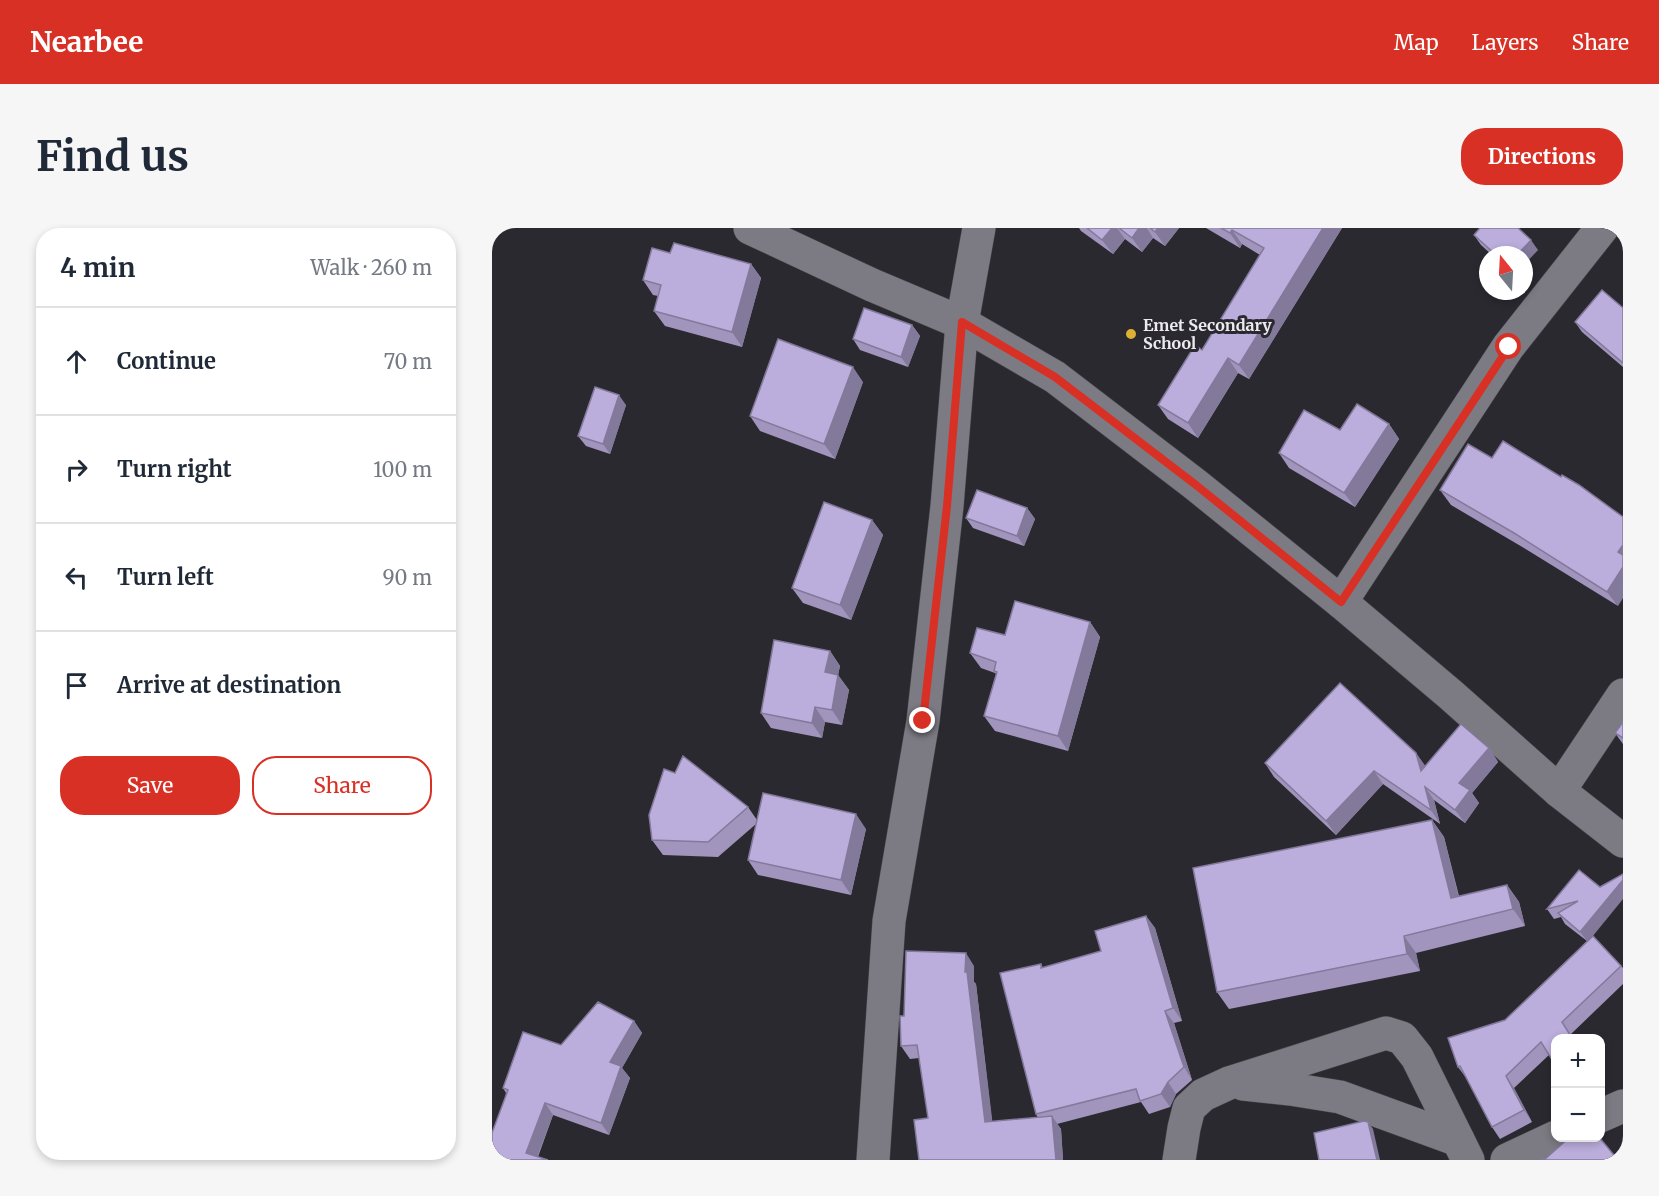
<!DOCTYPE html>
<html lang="en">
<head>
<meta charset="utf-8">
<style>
	body { margin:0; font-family:Merriweather,serif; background:#f6f6f7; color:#1f2937 }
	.controls { position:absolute; right:18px; bottom:18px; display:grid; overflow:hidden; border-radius:12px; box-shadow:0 3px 9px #0003 }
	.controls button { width:54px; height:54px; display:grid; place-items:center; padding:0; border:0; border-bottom:2px solid #e0e1e3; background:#fff; color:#1f2937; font:30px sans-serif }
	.compass { position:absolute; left:987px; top:18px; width:54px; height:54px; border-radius:50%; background:#fff; box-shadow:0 3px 9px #0003; rotate:342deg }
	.stop { position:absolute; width:18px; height:18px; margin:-14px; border:4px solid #d93025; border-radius:50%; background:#fff }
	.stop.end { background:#d93025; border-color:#fff; box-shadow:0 2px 6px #0008 }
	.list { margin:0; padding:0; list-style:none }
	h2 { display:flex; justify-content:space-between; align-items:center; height:78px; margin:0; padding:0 24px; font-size:26px }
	h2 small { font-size:20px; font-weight:400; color:#747a83 }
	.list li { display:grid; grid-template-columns:39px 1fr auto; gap:18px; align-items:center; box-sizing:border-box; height:108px; padding:0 24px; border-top:2px solid #e0e1e3 }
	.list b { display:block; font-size:22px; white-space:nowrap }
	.list em { font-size:20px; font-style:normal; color:#747a83 }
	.actions { display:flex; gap:12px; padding:18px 24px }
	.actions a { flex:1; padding:14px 0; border:2px solid #d93025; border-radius:24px; text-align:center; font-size:21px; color:#d93025 }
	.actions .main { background:#d93025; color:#fff }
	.icon { flex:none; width:33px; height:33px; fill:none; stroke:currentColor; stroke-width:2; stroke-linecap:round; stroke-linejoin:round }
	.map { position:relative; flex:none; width:1131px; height:932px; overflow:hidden; border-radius:24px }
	header { display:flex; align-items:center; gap:36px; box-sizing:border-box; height:84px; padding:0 30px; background:#d93025; color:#fff }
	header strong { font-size:28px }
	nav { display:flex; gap:33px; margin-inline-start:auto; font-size:21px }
	.intro { display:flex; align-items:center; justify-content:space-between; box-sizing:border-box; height:144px; padding:0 36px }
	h1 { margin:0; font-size:42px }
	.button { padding:15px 27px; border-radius:24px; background:#d93025; color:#fff; font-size:21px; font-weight:700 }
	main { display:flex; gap:36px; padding:0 36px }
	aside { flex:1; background:#fff; border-radius:24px; box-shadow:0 3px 9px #0003 }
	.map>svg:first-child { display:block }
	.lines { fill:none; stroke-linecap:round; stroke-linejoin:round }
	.street-casing { stroke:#47464c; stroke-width:34 }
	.street { stroke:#7c7a82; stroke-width:33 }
	.wall { fill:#a195bd }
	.shaded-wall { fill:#83799a }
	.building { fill:#bbaddc; stroke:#83799a; stroke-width:1.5 }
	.route { stroke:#d93025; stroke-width:8 }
	.poi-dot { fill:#ddb133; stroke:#2b2930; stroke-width:2 }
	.labels { text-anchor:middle; stroke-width:6; stroke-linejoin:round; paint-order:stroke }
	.poi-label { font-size:16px; font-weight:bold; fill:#edebf0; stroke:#2b2930; text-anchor:start }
</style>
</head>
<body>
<header>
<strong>Nearbee</strong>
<nav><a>Map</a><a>Layers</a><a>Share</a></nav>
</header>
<div class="intro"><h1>Find us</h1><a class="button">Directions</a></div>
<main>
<aside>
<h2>4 min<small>Walk · 260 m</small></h2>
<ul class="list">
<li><svg class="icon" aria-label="ahead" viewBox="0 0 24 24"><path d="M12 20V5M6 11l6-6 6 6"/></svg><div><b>Continue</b></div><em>70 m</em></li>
<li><svg class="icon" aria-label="right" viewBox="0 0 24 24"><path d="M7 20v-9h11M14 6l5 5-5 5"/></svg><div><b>Turn right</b></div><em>100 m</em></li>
<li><svg class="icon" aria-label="left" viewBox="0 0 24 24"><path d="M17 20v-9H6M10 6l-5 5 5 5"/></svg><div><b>Turn left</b></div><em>90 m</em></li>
<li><svg class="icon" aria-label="arrive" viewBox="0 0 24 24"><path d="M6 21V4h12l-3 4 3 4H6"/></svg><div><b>Arrive at destination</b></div></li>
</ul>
<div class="actions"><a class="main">Save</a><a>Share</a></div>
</aside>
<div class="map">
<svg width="1131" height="932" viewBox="0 0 1131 932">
	<rect width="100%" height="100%" fill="#2b2930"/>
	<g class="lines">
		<defs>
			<g id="street">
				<path d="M 258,0 L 380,57 L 470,95 L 563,149 L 704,257 L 849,374 L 959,467 L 1067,563 L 1131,613"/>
				<path d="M 849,374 L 1016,119 L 1110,0"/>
				<path d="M 1067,563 L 1131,467"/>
				<path d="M 751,856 L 798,861 L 848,869 L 966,912"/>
				<path d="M 1108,888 L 1131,878"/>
				<path d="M 381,932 L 397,693 L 431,493 L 455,278 L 470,95 L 487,0"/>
				<path d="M 687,932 L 692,900 L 697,880 L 711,867 L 737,855 L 894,805 L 910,810 L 925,829 L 976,932"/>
				<path d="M 1015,932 L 1064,909"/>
			</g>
		</defs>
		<use href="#street" class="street-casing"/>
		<use href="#street" class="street"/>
	</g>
	<g class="wall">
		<path d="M 587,0 L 687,0 L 673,18 L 661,10 L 650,24 L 633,11 L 621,26 L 589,3 Z"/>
		<path d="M 714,0 L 850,0 L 757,151 L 746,145 L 706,210 L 676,191 L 666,177 L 710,122 L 768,27 L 750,16 L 748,20 Z"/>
		<path d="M 982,7 L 1046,22 L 1032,27 L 1000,27 L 989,17 Z"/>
		<path d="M 178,25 L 259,36 L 269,50 L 250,119 L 173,98 L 162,83 L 166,68 L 161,67 L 151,52 Z"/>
		<path d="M 1131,80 L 1131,139 L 1090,104 L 1083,94 Z"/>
		<path d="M 420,97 L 428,108 L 416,139 L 368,122 L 361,111 Z"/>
		<path d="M 371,154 L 343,231 L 268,203 L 258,188 Z"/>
		<path d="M 134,177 L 118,226 L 94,218 L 86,208 Z"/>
		<path d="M 897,196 L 907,211 L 863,279 L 797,240 L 787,225 L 848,202 Z"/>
		<path d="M 1011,213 L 1126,378 L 1032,320 L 959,277 L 948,262 L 1000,230 Z"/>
		<path d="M 535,280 L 543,291 L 532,318 L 481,300 L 474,290 Z"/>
		<path d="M 380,292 L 391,307 L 359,392 L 311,375 L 300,360 Z"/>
		<path d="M 598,394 L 608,409 L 576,523 L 503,503 L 492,488 L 504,446 L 503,445 L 489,440 L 478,425 L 513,407 Z"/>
		<path d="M 338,423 L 348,438 L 346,447 L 357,462 L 350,497 L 333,494 L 330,510 L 279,500 L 269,485 Z"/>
		<path d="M 1131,494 L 1131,516 L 1123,505 Z"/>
		<path d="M 997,520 L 1006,534 L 980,565 L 987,575 L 973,595 L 942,572 L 948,596 L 891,556 L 844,607 L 782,549 L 773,535 L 924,525 L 933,538 Z"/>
		<path d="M 256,579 L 265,592 L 374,601 L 359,667 L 266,647 L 256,632 L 264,596 L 226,629 L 171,627 L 160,612 Z"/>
		<path d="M 940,592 L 952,609 L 967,668 L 1015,657 L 1027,674 L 1033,698 L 924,725 L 928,743 L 737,781 L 725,764 Z"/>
		<path d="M 1087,642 L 1101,708 L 1131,740 L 1131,756 L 1079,806 L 1081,810 L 1064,810 L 1057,827 L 1022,860 L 1040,894 L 1008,911 L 1000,899 L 975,851 L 966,839 L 1013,792 L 1095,713 L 1073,696 L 1069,689 L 1062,691 L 1055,681 Z"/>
		<path d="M 654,688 L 663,700 L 690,793 L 682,795 L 700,852 L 684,866 L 678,879 L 657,886 L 649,874 L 565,896 L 569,901 L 571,932 L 427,932 L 436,890 L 427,830 L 418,831 L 409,818 L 412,788 L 482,738 L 482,754 L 484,756 L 500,894 L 546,890 L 544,886 L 549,736 L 551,740 L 609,723 Z"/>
		<path d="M 142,793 L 150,805 L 130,840 L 138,850 L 117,907 L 61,887 L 46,929 L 0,932 L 14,865 L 11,860 L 69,817 Z"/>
	</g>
	<g class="shaded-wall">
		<path d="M 620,0 L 625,0 L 633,11 L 621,26 L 610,12 Z"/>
		<path d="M 647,0 L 655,0 L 661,10 L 650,24 L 640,10 Z"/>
		<path d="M 666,0 L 687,0 L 673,18 L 663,4 Z"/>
		<path d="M 831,0 L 850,0 L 757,151 L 747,137 Z"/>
		<path d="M 740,2 L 750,16 L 748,20 L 738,5 Z"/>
		<path d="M 1039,12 L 1046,22 L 1032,37 L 1032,27 L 1025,27 Z"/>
		<path d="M 259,36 L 269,50 L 250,119 L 240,104 Z"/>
		<path d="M 420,97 L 428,108 L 416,139 L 409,129 Z"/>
		<path d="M 736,130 L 746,145 L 706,210 L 696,195 Z"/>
		<path d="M 361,139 L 371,154 L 343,231 L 332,216 Z"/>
		<path d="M 127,167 L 134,177 L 118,226 L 111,216 Z"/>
		<path d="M 897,196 L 907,211 L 863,279 L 852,265 Z"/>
		<path d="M 535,280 L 543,291 L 532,318 L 525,308 Z"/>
		<path d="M 380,292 L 391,307 L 359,392 L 348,377 Z"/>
		<path d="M 1131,317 L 1131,330 L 1126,324 Z"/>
		<path d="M 1131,339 L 1131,370 L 1126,378 L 1115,364 Z"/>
		<path d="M 598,394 L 608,409 L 576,523 L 566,508 Z"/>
		<path d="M 338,423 L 348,438 L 346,447 L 357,462 L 350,497 L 340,482 L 333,444 Z"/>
		<path d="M 323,479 L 333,494 L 330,510 L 320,495 Z"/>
		<path d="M 997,520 L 1006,534 L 980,565 L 987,575 L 973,595 L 963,582 L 967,555 Z"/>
		<path d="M 924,525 L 934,539 L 929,543 Z"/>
		<path d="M 882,543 L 891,556 L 844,607 L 834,593 Z"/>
		<path d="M 933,559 L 942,572 L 948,596 L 939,582 Z"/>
		<path d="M 364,586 L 374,601 L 359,667 L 349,652 Z"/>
		<path d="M 940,592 L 952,609 L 971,687 L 959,670 Z"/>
		<path d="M 1131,652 L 1131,671 L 1096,714 L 1088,704 Z"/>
		<path d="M 1015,657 L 1027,674 L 1033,698 L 1021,681 Z"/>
		<path d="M 654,688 L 663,700 L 690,793 L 681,780 Z"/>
		<path d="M 912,708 L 924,725 L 928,743 L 915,726 Z"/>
		<path d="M 474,725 L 482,738 L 482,754 L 484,756 L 502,907 L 493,894 L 473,744 Z"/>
		<path d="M 673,783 L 682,795 L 700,852 L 692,839 Z"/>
		<path d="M 142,793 L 150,805 L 130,840 L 138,850 L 117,907 L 109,895 L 118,834 Z"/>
		<path d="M 1014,848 L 1022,860 L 1040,894 L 1032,882 Z"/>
		<path d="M 676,854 L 684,866 L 678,879 L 669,866 Z"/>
		<path d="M 53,875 L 61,887 L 44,932 L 34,925 Z"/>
		<path d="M 560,888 L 569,901 L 571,932 L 564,932 Z"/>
		<path d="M 876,894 L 881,901 L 888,932 L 885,932 Z"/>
	</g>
	<g class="building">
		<path d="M 595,0 L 620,0 L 610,12 Z"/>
		<path d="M 627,0 L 647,0 L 640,10 Z"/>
		<path d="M 658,0 L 666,0 L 663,4 Z"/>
		<path d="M 729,0 L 831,0 L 747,137 L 736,130 L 696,195 L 666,177 L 703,117 L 710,122 L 772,20 L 740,2 L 738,5 Z"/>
		<path d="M 988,0 L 1026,0 L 1039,12 L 1025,27 L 1004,27 L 982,7 Z"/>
		<path d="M 182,15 L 259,36 L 240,104 L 162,83 L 169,57 L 151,52 L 160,20 L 178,25 Z"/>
		<path d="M 1110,62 L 1131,80 L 1131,135 L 1083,94 Z"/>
		<path d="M 372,80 L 420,97 L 409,129 L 361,111 Z"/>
		<path d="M 286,111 L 361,139 L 332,216 L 258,188 Z"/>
		<path d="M 103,159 L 127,167 L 111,216 L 86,208 Z"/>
		<path d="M 865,176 L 897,196 L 852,265 L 787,225 L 812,182 L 848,202 Z"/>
		<path d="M 1011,213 L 1069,249 L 1070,247 L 1087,257 L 1131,289 L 1131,317 L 1126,324 L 1131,327 L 1131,339 L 1115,364 L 1022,305 L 948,262 L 976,216 L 1000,230 Z"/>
		<path d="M 485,262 L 535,280 L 525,308 L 474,290 Z"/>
		<path d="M 332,274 L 380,292 L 348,377 L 300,360 Z"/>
		<path d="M 523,373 L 598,394 L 566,508 L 492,488 L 505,444 L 502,443 L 504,434 L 478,425 L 485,400 L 513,407 Z"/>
		<path d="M 282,412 L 338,423 L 333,444 L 346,447 L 340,482 L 323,479 L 320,495 L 269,485 Z"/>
		<path d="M 848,455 L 924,525 L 929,543 L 969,496 L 997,520 L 967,555 L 978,562 L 963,582 L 933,559 L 939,582 L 882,543 L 834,593 L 773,535 Z"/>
		<path d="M 1131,494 L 1131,510 L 1123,505 Z"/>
		<path d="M 191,528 L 256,579 L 216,614 L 160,612 L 157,587 L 172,541 L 183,545 Z"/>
		<path d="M 271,565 L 364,586 L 349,652 L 256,632 Z"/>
		<path d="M 940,592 L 959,670 L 1015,657 L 1021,681 L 912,708 L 915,726 L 725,764 L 701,640 Z"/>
		<path d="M 1087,642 L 1108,659 L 1131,646 L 1131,652 L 1088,704 L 1066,685 L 1086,673 L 1055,681 Z"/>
		<path d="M 654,688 L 681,780 L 673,783 L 692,839 L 676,854 L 669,866 L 648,873 L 644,861 L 544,886 L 508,745 L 549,736 L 549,740 L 609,723 L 603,703 Z"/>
		<path d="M 1101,708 L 1129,738 L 1070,794 L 1080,810 L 1064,810 L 1064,838 L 1049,814 L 1014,848 L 1032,882 L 1000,899 L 968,838 L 966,839 L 956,810 L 1013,792 Z"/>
		<path d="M 414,723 L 474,725 L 473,744 L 475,744 L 493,894 L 560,888 L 564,932 L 427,932 L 422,892 L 436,890 L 425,817 L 409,818 L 408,788 L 412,788 Z"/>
		<path d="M 106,774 L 142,793 L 118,834 L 129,838 L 109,895 L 53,875 L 34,925 L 56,932 L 0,932 L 0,905 L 16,862 L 11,860 L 31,804 L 69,817 Z"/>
		<path d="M 872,893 L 876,894 L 885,932 L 827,932 L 822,905 Z"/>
		<path d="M 1078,909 L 1107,909 L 1126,932 L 1049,932 L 1053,931 Z"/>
	</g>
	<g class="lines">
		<path class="route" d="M 431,493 L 455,278 L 470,94 L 563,149 L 704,257 L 849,374 L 1017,119"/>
	</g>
	<circle class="poi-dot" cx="639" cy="106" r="6"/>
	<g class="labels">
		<g class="poi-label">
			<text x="651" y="103">Emet Secondary<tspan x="651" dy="18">School</tspan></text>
		</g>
	</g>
</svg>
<div class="controls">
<button>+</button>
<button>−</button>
</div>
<svg class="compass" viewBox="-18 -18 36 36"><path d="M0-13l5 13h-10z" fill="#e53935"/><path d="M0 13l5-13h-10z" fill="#747a83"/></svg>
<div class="stop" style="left:1017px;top:119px"></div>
<div class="stop end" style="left:431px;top:493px"></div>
</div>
</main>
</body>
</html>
